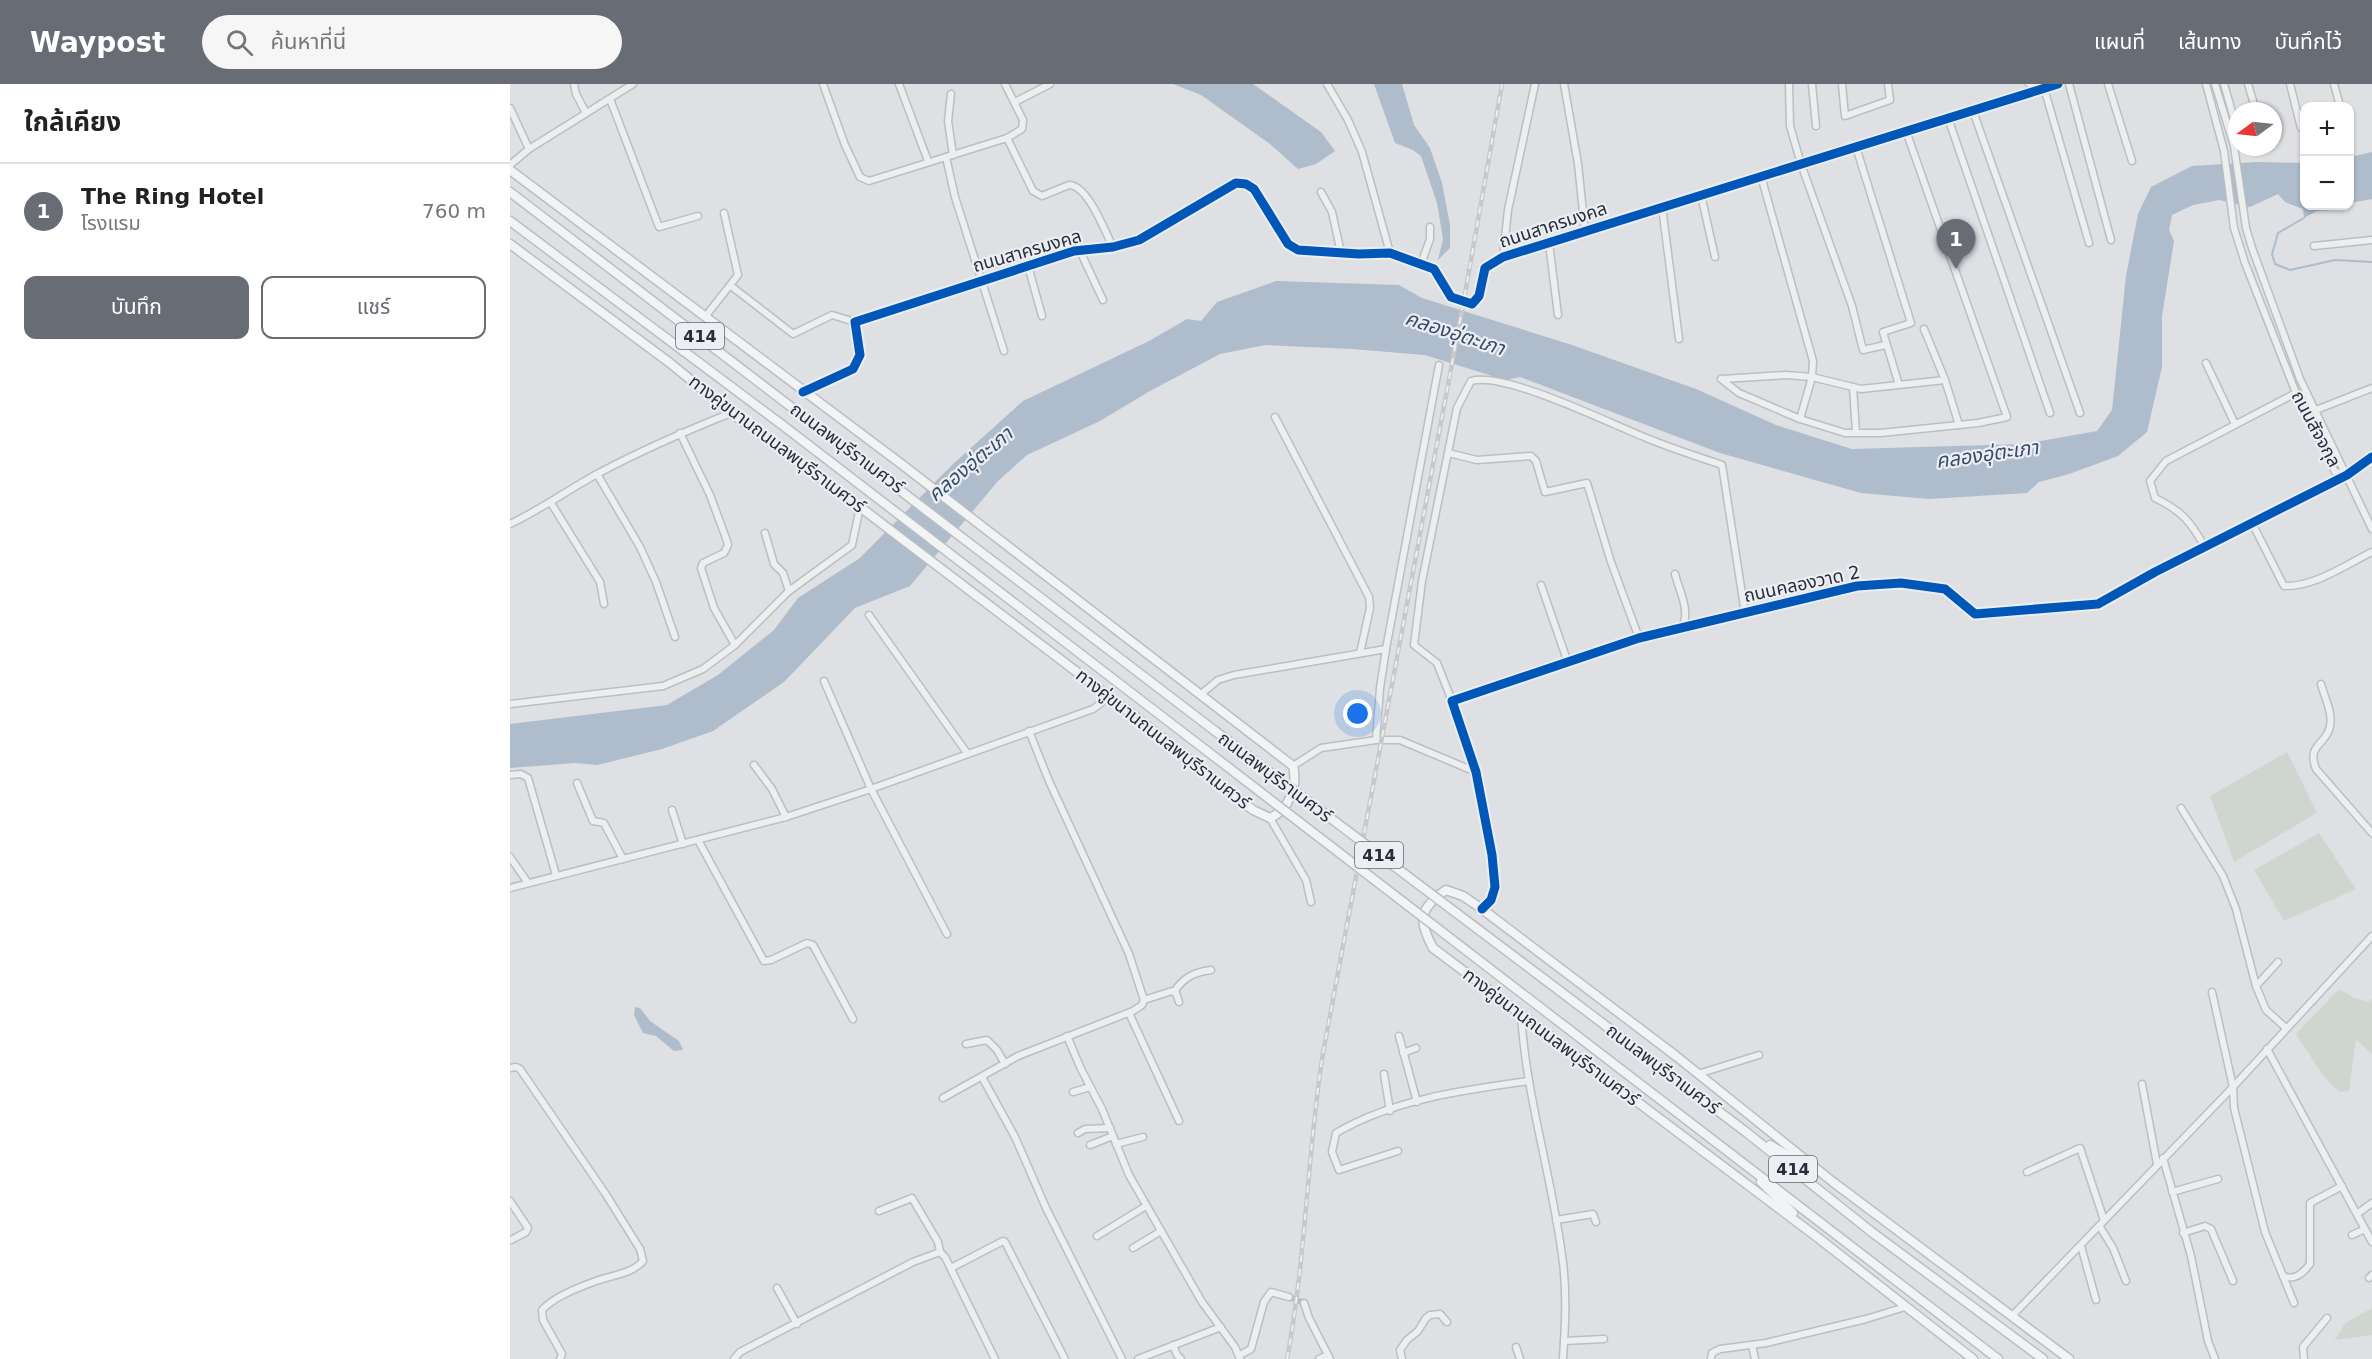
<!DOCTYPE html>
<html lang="th">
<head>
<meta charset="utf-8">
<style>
	body { margin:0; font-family:"DejaVu Sans","Noto Sans Thai",sans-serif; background:#f6f6f6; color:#222 }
	.controls { position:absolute; right:18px; top:18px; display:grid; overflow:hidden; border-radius:12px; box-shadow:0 2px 4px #0004 }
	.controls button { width:54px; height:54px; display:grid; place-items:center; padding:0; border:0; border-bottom:2px solid #e0e0e0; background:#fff; color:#222; font:30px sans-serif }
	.compass { position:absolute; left:1718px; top:18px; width:54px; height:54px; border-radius:50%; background:#fff; box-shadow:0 2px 4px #0004; rotate:255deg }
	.you { position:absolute; left:848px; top:630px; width:21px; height:21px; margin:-15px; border:4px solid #fff; border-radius:50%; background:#1a73e8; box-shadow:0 0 0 9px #1a73e833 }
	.badge { display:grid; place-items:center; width:39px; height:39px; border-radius:50%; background:#686c74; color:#fff; font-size:20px; font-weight:700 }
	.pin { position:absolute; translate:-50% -50px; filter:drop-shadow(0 2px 3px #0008) }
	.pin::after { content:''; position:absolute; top:32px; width:21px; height:18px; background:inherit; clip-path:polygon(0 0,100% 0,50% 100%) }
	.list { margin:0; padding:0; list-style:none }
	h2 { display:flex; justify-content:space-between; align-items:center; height:78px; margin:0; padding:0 24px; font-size:26px }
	h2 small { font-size:20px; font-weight:400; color:#767676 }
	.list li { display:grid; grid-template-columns:39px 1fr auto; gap:18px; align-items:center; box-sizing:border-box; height:96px; padding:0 24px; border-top:2px solid #e0e0e0 }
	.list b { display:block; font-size:22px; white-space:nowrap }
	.list p { margin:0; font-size:20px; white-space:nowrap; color:#767676 }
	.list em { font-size:20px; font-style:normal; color:#767676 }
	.actions { display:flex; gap:12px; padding:18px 24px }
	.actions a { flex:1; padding:14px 0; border:2px solid #686c74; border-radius:12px; text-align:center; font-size:21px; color:#686c74 }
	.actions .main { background:#686c74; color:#fff }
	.icon { flex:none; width:33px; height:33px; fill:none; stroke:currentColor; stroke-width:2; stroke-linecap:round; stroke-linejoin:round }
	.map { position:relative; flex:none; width:1862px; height:1275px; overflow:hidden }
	header { display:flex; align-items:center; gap:36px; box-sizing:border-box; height:84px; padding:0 30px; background:#686c74; color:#fff }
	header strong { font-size:28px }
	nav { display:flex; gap:33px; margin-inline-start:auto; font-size:21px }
	.search { width:420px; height:54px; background:#f6f6f6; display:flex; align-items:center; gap:15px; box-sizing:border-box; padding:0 21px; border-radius:33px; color:#767676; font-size:22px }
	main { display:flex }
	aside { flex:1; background:#fff }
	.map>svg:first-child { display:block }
	.green { fill:#cfd6cf }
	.water { fill:#afbccb }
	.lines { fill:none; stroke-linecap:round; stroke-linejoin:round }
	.stream { stroke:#afbccb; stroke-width:2 }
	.minor-tunnel { stroke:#babcc1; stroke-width:6; stroke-dasharray:6 3; stroke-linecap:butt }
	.minor-casing { stroke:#bcbec1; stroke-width:9 }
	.major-casing { stroke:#bbbdc0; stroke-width:11 }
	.minor { stroke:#edeeef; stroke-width:6 }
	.major { stroke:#f2f3f4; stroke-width:8 }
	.rail-casing { stroke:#c7c8ca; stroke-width:4.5 }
	.rail { stroke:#ebeef3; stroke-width:2; stroke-dasharray:7; stroke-linecap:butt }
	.major-bridge-casing { stroke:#bbbdc0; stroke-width:11; stroke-linecap:butt }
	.major-bridge { stroke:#f2f3f4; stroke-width:8 }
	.cycleway-casing { stroke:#ebeef3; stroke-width:13 }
	.cycleway { stroke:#0057b8; stroke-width:9 }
	.labels { text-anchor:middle; stroke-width:4.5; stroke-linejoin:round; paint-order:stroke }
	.shield { fill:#ebeef3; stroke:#626771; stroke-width:1.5 }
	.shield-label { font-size:16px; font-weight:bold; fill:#282d39 }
	.street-label { font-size:18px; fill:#282d39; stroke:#ebeef3 }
	.water-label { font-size:20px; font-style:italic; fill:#374b68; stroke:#ebeef3 }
</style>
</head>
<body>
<header>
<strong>Waypost</strong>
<div class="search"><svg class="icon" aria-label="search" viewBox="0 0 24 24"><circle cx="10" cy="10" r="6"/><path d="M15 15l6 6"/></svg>ค้นหาที่นี่</div>
<nav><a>แผนที่</a><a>เส้นทาง</a><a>บันทึกไว้</a></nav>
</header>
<main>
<aside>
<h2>ใกล้เคียง<small></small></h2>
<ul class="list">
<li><span class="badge">1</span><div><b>The Ring Hotel</b><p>โรงแรม</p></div><em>760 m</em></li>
</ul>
<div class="actions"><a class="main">บันทึก</a><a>แชร์</a></div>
</aside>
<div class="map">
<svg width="1862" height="1275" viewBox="0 0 1862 1275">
	<rect width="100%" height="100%" fill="#dee0e3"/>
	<g class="green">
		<path d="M 1777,668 L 1807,729 L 1724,778 L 1700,712 Z"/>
		<path d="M 1809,749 L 1846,805 L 1774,837 L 1744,786 Z"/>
		<path d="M 1829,905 L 1844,914 L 1858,918 L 1862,915 L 1862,970 L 1846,955 L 1839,1007 L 1829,1008 L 1812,990 L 1786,950 Z"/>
		<path d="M 1862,1224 L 1862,1251 L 1826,1256 L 1823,1260 L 1835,1239 Z"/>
	</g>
	<g class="water">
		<path d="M 663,0 L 743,0 L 811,48 L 825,67 L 806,80 L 788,85 L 760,60 L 691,11 Z"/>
		<path d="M 864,0 L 892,0 L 904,41 L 920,64 L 932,99 L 940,141 L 940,164 L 928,176 L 933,155 L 927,119 L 911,72 L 903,66 L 885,59 Z"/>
		<path d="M 1862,68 L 1862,115 L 1840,119 L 1840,73 Z"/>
		<path d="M 1747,78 L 1794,79 L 1794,122 L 1828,122 L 1822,126 L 1807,127 L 1794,134 L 1793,125 L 1775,118 L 1768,110 L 1740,123 L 1709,116 L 1683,121 L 1662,131 L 1659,146 L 1664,157 L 1652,232 L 1652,283 L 1637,348 L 1608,372 L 1559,390 L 1529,398 L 1517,409 L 1419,415 L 1351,409 L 1210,369 L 1010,293 L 995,296 L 915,271 L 842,265 L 755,261 L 710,270 L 640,307 L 590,337 L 517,371 L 488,397 L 400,502 L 345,524 L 274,598 L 203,647 L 152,665 L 87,681 L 65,679 L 0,684 L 0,640 L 157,621 L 208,591 L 264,546 L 288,514 L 350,474 L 443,380 L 513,317 L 639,257 L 677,235 L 691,237 L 707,218 L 766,197 L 889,201 L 912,214 L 1062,261 L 1186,305 L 1266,341 L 1342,365 L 1514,360 L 1587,347 L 1602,326 L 1616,192 L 1628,130 L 1641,103 L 1682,82 Z"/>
		<path d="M 125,923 L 130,924 L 140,937 L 169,957 L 173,966 L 164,967 L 146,952 L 133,949 L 124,931 Z"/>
	</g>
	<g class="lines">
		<path class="stream" d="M 1794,134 L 1768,149 L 1762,170 L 1765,180 L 1780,186 L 1825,176 L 1862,178"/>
		<path class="minor-tunnel" d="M 779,1213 L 794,1219"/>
		<defs>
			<g id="minor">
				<path d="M 64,0 L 66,10 L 76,29"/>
				<path d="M 313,0 L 335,61 L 350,93 L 359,97 L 436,73 L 445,113 L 494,267"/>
				<path d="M 389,0 L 418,77"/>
				<path d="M 817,0 L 838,36 L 852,68 L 880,169"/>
				<path d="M 1054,0 L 1068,80 L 1075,147"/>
				<path d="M 1279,0 L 1280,42 L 1291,80 L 1342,222 L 1353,266 L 1375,261"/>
				<path d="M 1302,0 L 1306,42"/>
				<path d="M 1332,0 L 1335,32 L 1380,16 L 1378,0"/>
				<path d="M 1519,0 L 1534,4 L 1579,159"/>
				<path d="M 1559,0 L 1601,156"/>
				<path d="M 1598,0 L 1622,77"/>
				<path d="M 1696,0 L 1714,67 L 1724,144 L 1735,179 L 1786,309 L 1825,388 L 1837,390"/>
				<path d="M 1705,0 L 1724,62 L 1736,144 L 1742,164 L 1790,295 L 1862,445"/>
				<path d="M 1714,0 L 1726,42"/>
				<path d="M 1738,0 L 1746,27"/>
				<path d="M 1780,0 L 1791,44"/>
				<path d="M 1824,0 L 1830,22"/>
				<path d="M 441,10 L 438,37 L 443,71"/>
				<path d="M 100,15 L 149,143 L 188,132"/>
				<path d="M 505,18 L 540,0"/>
				<path d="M 0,24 L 19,65"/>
				<path d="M 1463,27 L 1570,329"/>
				<path d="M 1438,34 L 1540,329"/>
				<path d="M 497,54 L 523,107 L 532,112 L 559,101 C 578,101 595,148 603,163"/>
				<path d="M 1346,63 L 1401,239 L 1373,248 L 1389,301"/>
				<path d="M 436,73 L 497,54 L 512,45 L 513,36 L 495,0"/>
				<path d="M 0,81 L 19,65 L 123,0"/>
				<path d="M 1251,92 L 1303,277 L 1302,293 L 1290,335"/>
				<path d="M 811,108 L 822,128 L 831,169"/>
				<path d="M 1191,111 L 1205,173"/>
				<path d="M 1152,123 L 1169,255"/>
				<path d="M 1039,159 L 1048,231"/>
				<path d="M 1804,162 L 1862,156"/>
				<path d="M 570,167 L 593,216"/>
				<path d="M 993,173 L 998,126 L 1025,0"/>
				<path d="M 911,180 L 920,155 L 920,143"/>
				<path d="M 523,182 L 520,184 L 520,189 L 532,232"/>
				<path d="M 221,202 L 283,250 L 322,231 L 345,238"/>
				<path d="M 195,233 L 228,191 L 214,129"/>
				<path d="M 1414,245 L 1435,296 L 1449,341"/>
				<path d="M 1696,279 L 1725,340"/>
				<path d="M 1211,295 L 1229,309 L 1290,335 L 1335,349 L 1371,349 L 1468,339 L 1497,333 L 1396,47"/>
				<path d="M 1212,295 L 1276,291 L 1302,293 L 1351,305 L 1435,296"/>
				<path d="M 1343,303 L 1346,349"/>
				<path d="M 294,308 L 343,285 L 350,271 L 345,238 L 564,167 L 603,163 L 629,156 L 726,99 L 736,100 L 744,105 L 778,160 L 788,166 L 849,170 L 880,169 L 924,185 L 941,213 L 962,220 L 969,212 L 975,184 L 993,173 L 1548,0"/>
				<path d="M 1806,326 L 1862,304"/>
				<path d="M 765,333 L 859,513 L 860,524 L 850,569"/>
				<path d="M 170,349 L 200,411 L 217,457 L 218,461 L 214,469 L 193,479 L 191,484 L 204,524 L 225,561"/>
				<path d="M 938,369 L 967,376 L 1021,372 L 1026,377 L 1035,408 L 1077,399 L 1101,478 L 1129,554"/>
				<path d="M 87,390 L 130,463 L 146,498 L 165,553"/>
				<path d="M 41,419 L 90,498 L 94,520"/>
				<path d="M 1742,439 L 1774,502 C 1805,503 1835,481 1862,468"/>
				<path d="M 0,440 C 32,425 59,405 89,389 C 132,366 176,347 221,329"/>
				<path d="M 255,449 L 264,480 L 273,489 L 279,507"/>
				<path d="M 1695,463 C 1680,437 1672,427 1645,414 L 1640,397 L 1656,377 L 1786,309"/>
				<path d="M 1165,490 C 1169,506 1181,528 1172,543"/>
				<path d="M 1031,501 L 1058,579"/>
				<path d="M 359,531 L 457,669"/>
				<path d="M 876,565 L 929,281"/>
				<path d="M 314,597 L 361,705 L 437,850"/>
				<path d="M 1811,600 C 1814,612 1823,629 1820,642 C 1817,661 1796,660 1806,685 L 1862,749"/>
				<path d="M 690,611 L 708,596 L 724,591 L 876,565 L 870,604 L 866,656"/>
				<path d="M 942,617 L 927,579 L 904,561 L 912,497 L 947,324 L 961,297 C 994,287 1099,339 1134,353 C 1160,364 1186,372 1212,381 L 1235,529"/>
				<path d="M 0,620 L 153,602 L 193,585 L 225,561 L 279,507 L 342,461 L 350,423"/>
				<path d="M 244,681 L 262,705 L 276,733"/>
				<path d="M 783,682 L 811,664 L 866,656 L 890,656 L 966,688"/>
				<path d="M 0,691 L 11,690 L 18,694 L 46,791"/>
				<path d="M 67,699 L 83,737 L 94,739 L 113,775"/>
				<path d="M 1671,724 L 1713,792 L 1726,825 L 1746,902 L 1756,926 L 1776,944"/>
				<path d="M 162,726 L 173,760"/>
				<path d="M 760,734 L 796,796 L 801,818"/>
				<path d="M 188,756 L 254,877 L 261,876 L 297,859 L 303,861 L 343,935"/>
				<path d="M 0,773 L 18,799"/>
				<path d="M 0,804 L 276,733 L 361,705 L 583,625 L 591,619 L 596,610"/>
				<path d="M 972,825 L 981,816 L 985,803 L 982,771 L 966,688 L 942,617 L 1129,554 L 1347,502 L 1391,499 L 1435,505 L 1465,530 L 1588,520 L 1645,488 L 1837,391 L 1862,373"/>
				<path d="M 1746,902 L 1768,878"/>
				<path d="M 664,908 C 673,894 684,888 701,886"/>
				<path d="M 1702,908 L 1723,1003 L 1724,1024 L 1755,1148 L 1784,1219"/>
				<path d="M 634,916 L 662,907 L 666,909 L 669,918"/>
				<path d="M 619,929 L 669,1037"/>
				<path d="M 1011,930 C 1016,1014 1043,1095 1053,1179 C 1057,1211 1055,1243 1053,1275"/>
				<path d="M 557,952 L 571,985 L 592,1025 L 619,1091 L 692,1218 L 725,1263 L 730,1275"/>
				<path d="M 889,952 L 907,1018"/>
				<path d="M 456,960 L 477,956 L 487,966 L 495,980"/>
				<path d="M 1757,965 L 1862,1158"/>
				<path d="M 893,969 L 906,964"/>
				<path d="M 0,984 L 6,983 L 10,985 L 95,1109 L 130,1165 L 133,1177 C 122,1190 102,1191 86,1197 C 68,1204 45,1212 32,1226 L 33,1236 L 52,1270 L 50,1275"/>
				<path d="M 874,990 L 880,1027"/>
				<path d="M 1188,990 L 1249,971"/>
				<path d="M 472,993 L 505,1053 L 536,1124 L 612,1275"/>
				<path d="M 1632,1000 L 1647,1080"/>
				<path d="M 563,1008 L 580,1003"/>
				<path d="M 433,1014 L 508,972 L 623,927 L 632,921 L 634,916 L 619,870 L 539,697 L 519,647"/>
				<path d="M 568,1049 L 575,1045 L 600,1044"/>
				<path d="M 606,1060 L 633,1053"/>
				<path d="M 580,1061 L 603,1052"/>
				<path d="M 888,1067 L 829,1086 L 822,1068 L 826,1049 C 883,1015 955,1006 1019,997"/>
				<path d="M 1653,1074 L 1681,1172 L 1698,1257 L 1705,1275"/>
				<path d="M 1517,1088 L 1570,1064 L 1594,1136"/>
				<path d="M 1662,1108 L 1708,1095"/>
				<path d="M 0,1117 L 18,1144 L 16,1148 L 1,1156"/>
				<path d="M 369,1127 L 402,1114 L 428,1158 L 430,1168"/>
				<path d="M 1847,1130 L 1862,1119"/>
				<path d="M 1046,1136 L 1083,1130 L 1086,1138"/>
				<path d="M 1590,1143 L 1603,1164 L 1616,1197"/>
				<path d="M 1673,1149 L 1695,1142 L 1701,1145 L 1723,1197"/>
				<path d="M 1842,1151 L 1855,1145"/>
				<path d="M 587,1152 L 636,1122"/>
				<path d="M 1571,1162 L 1586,1216"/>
				<path d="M 623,1164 L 651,1147"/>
				<path d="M 441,1184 L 493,1157 L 495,1158 L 555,1275"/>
				<path d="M 1773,1192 C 1785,1197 1793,1189 1800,1180 L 1800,1119 L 1832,1102"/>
				<path d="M 1859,1194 L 1862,1191"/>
				<path d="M 267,1204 L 287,1240"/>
				<path d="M 794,1219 L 799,1234 L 820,1275"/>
				<path d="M 1503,1231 L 1723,1003 L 1862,852"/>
				<path d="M 1054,1257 L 1094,1255"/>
				<path d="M 663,1261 L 667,1271 L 671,1275"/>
				<path d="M 1242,1261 L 1245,1275"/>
				<path d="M 1006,1263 L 1010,1275"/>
				<path d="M 730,1271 L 741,1265 L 754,1218 L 761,1208 L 779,1213"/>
				<path d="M 224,1275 L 230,1268 L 403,1178 L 430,1168 L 435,1173 L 485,1275"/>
				<path d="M 628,1275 L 711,1243"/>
				<path d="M 809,1275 L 818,1271"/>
				<path d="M 892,1275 L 890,1266 L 897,1256 L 908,1247 L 916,1234 L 920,1231 L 930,1230 L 937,1238"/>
				<path d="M 1201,1275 L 1202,1269 L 1210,1265 L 1256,1259 L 1356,1235 L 1395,1223"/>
				<path d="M 1794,1275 L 1793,1263 L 1817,1234"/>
			</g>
			<g id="major">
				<path d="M 0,86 L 390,379 L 783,682 C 788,702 779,726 760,734 L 743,726 L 630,636 L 354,426 L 221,329 L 160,279 L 0,160"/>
				<path d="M 0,108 L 705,647"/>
				<path d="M 0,137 L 271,340 L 697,667"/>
				<path d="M 173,267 L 187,250"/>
				<path d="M 1034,895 L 1236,1048 L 1363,1149 L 1533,1275"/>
				<path d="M 1018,914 L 1488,1275"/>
				<path d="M 1260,1061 L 1298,1083"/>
				<path d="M 1251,1098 L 1283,1129"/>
				<path d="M 1463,1275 L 1307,1153 L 923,864 C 907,835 910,824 936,806 L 953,812 L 972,825 L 1166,972 L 1323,1098 L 1559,1275"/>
			</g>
		</defs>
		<use href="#minor" class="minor-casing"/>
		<use href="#major" class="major-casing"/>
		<use href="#minor" class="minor"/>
		<use href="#major" class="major"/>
		<defs>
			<path id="rail" d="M 777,1275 C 796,1174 797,1071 813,969 L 955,210 L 992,0"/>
		</defs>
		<use href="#rail" class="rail-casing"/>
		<use href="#rail" class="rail"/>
		<defs>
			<g id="major-bridge">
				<path d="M 705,647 L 1034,895"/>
				<path d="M 697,667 L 1018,914"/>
			</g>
		</defs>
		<use href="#major-bridge" class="major-bridge-casing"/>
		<use href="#major-bridge" class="major-bridge"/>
		<defs>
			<g id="cycleway">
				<path d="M 293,308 L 343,285 L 350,271 L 345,238 L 564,167 L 603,163 L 629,156 L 726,99 L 736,100 L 744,105 L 778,160 L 788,166 L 849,170 L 880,169 L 924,185 L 941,213 L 962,220 L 969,212 L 975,184 L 993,173 L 1548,0"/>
				<path d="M 972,825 L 981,816 L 985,803 L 982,771 L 966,688 L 942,617 L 1129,554 L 1347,502 L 1391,499 L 1435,505 L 1465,530 L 1588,520 L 1645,488 L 1837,391 L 1862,373"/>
			</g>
		</defs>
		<use href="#cycleway" class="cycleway-casing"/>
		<use href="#cycleway" class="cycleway"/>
	</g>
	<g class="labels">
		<g class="shield">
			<rect x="166" y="239" width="48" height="26" rx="4.5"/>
			<rect x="845" y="758" width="48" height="26" rx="4.5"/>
			<rect x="1259" y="1072" width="48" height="26" rx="4.5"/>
		</g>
		<g class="shield-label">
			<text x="190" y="258">414</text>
			<text x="869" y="777">414</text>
			<text x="1283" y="1091">414</text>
		</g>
		<g class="street-label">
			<text transform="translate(1043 141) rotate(-18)" y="6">ถนนสาครมงคล</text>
			<text transform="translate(517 167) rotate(-16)" y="6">ถนนสาครมงคล</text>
			<text transform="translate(1806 345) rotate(62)" y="6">ถนนสัจจกุล</text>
			<text transform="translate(267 360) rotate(37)" y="6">ทางคู่ขนานถนนลพบุรีราเมศวร์</text>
			<text transform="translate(337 364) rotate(37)" y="6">ถนนลพบุรีราเมศวร์</text>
			<text transform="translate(1292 500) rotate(-12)" y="6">ถนนคลองวาด 2</text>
			<text transform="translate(653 655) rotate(38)" y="6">ทางคู่ขนานถนนลพบุรีราเมศวร์</text>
			<text transform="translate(765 693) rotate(37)" y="6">ถนนลพบุรีราเมศวร์</text>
			<text transform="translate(1041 953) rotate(37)" y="6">ทางคู่ขนานถนนลพบุรีราเมศวร์</text>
			<text transform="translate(1153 985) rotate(37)" y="6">ถนนลพบุรีราเมศวร์</text>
		</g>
		<g class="water-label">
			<text transform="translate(945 249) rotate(18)" y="7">คลองอุ่ตะเภา</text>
			<text transform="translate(1477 370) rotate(-8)" y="7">คลองอุ่ตะเภา</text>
			<text transform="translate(460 380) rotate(-40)" y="7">คลองอุ่ตะเภา</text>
		</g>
	</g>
</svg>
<div class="controls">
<button>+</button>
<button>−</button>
</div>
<svg class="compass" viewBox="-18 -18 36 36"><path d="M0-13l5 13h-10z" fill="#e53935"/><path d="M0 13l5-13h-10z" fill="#767676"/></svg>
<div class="you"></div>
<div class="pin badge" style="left:1446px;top:185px">1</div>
</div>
</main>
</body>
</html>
